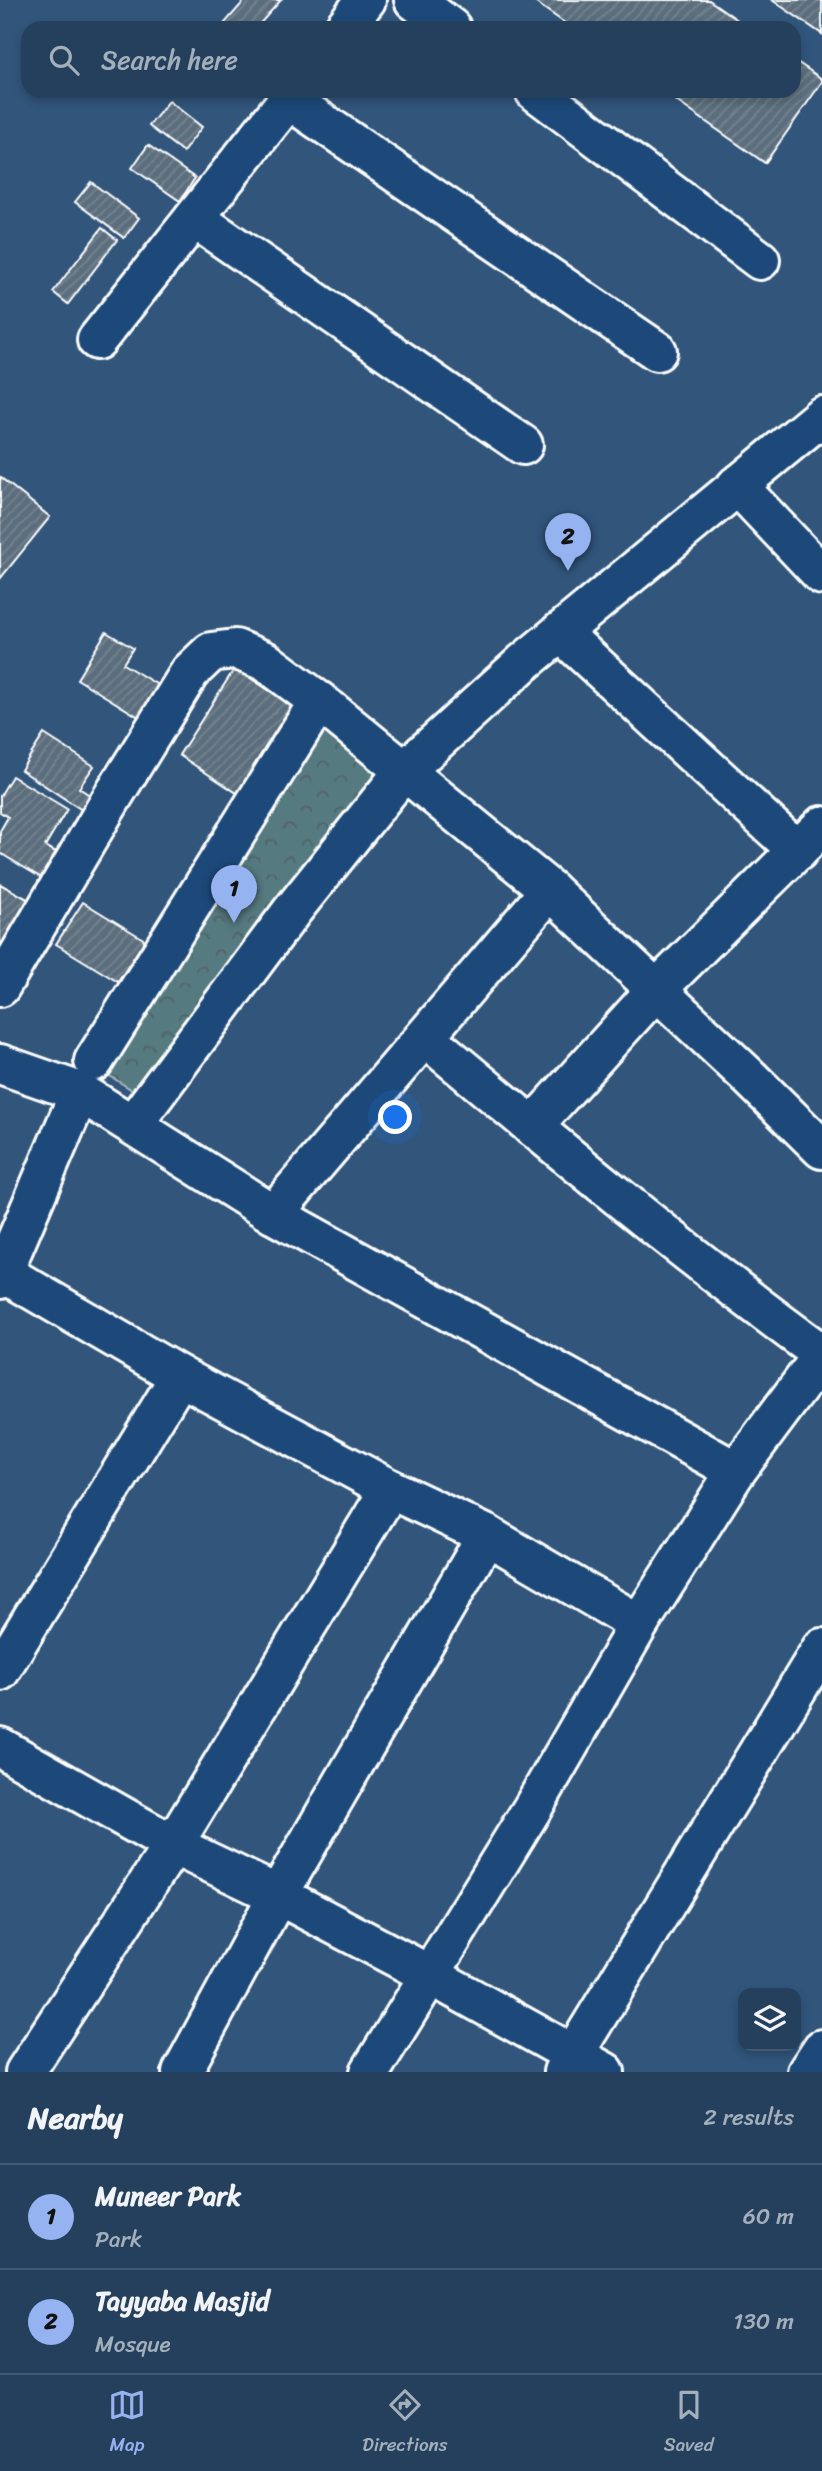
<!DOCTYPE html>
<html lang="en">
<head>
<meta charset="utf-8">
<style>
	body { margin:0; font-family:Sriracha,sans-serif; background:#2d4762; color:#f1f3f6 }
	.controls { position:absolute; right:21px; bottom:21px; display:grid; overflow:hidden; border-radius:14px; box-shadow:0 4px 10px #0003 }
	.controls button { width:63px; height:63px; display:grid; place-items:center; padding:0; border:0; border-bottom:2px solid #425972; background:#25405c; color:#f1f3f6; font:35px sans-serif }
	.you { position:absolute; left:396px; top:1118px; width:24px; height:24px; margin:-18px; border:5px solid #fff; border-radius:50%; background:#1a73e8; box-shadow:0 0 0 10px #1a73e833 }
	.badge { display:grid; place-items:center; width:46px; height:46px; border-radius:50%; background:#95b2f1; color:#111; font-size:23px; font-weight:700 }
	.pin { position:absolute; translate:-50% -58px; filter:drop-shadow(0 2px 4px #0008) }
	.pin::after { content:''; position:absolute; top:37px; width:24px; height:21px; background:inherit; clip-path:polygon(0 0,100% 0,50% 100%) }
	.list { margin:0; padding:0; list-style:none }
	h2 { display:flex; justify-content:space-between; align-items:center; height:91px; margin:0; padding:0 28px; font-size:30px }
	h2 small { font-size:23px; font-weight:400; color:#a3afbb }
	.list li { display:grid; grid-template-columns:46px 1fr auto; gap:21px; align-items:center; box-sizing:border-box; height:105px; padding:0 28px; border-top:2px solid #425972 }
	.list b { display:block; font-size:26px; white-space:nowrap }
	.list p { margin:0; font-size:23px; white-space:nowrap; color:#a3afbb }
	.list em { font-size:23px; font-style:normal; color:#a3afbb }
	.icon { flex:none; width:38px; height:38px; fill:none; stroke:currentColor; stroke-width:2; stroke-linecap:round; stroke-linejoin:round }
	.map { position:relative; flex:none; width:822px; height:2072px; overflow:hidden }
	.search { position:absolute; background:#25405c; box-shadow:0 4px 10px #0003; left:21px; right:21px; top:21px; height:77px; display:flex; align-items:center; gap:18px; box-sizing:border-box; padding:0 24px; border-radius:21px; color:#a3afbb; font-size:26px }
	.sheet { height:301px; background:#25405c }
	nav { display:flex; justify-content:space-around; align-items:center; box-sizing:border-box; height:98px; border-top:2px solid #425972; background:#25405c; font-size:19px; color:#a3afbb }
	nav a { display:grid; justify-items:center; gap:4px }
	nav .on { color:#95b2f1 }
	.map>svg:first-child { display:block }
	.forest { fill:url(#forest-crowns); stroke:#aabcc0; stroke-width:2 }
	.building { fill:url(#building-hatch); stroke:#fff; stroke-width:2 }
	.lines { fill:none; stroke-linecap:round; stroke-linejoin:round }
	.minor-casing { stroke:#fff; stroke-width:44 }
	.minor { stroke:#1f4a7a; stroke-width:38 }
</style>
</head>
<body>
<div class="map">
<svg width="822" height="2072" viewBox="0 0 822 2072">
	<defs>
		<pattern id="forest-crowns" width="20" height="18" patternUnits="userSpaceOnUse" patternTransform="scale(1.75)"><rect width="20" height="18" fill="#557a80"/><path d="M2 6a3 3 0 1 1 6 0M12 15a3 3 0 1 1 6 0" fill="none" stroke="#506366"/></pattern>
		<pattern id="building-hatch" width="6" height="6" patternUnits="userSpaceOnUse" patternTransform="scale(1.75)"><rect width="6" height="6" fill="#5c6e7d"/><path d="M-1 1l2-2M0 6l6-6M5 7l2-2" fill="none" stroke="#748490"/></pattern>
	</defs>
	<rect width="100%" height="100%" fill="#31557b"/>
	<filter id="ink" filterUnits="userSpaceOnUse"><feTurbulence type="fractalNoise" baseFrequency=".0143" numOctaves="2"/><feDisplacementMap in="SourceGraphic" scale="14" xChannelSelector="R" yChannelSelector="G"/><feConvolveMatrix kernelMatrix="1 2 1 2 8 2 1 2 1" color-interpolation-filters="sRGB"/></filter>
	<g filter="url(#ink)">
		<path class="forest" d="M 316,717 L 392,777 L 145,1098 L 97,1068 Z"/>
		<g class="building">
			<path d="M 245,0 L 281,0 L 256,28 L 229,28 L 224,24 Z"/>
			<path d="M 532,0 L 709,0 L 749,28 L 572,28 Z"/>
			<path d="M 772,0 L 822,0 L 822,34 Z"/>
			<path d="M 794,60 L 822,79 L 822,82 L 765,163 L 662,91 L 794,91 Z"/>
			<path d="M 169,101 L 202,127 L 183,152 L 149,126 Z"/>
			<path d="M 148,145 L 195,178 L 180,201 L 132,168 Z"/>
			<path d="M 91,182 L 139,218 L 124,238 L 75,202 Z"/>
			<path d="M 102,228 L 117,240 L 68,304 L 53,292 Z"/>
			<path d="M 0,477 L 50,517 L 0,579 Z"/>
			<path d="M 106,632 L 133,648 L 123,664 L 166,690 L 147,722 L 77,679 Z"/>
			<path d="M 235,668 L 296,708 L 240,795 L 179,755 Z"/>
			<path d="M 44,734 L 94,766 L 79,788 L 94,798 L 85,812 L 21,770 Z"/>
			<path d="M 12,776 L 67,809 L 45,846 L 65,857 L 50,883 L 0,853 L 0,831 L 8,817 L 0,812 L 0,796 Z"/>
			<path d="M 0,884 L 31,901 L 4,946 L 0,944 Z"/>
			<path d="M 83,902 L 145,940 L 118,982 L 56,944 Z"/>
		</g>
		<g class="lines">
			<defs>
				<g id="minor">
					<path d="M 414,0 L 451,28"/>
					<path d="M 344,28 L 366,0"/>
					<path d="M 535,91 L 760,260"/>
					<path d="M 288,99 L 657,351"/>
					<path d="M 194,218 L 523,445"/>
					<path d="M 97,340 L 295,91"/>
					<path d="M 737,485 L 822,575"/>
					<path d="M 560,632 L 798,851"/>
					<path d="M 0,987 L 112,798 L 190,672 L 211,652 L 235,649 L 265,661 L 329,709 L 550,890 L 746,1074 L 822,1149"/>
					<path d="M 425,1037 C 555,1146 685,1254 822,1354"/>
					<path d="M 94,1061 L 319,701"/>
					<path d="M 0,1064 L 80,1092 L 273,1214 L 736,1471"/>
					<path d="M 133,1124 L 292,911 L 404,771 L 523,663 L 822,416"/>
					<path d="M 532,1127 L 656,990 L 822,826"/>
					<path d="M 273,1214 L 550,890"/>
					<path d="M 0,1271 L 180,1376 L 390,1489 L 487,1535 L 639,1624"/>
					<path d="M 0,1279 L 80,1092"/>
					<path d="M 0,1671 L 180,1376"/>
					<path d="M 0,1747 L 173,1845 L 278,1895 L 428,1974 L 605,2072"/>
					<path d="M 25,2072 L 173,1845 L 390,1489"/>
					<path d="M 182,2072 L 278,1895 L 487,1535"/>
					<path d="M 370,2072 L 532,1809 L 639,1624 L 736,1471 L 822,1356"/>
					<path d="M 563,2072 L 822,1648"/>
					<path d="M 807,2072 L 822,2049"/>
				</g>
			</defs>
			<use href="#minor" class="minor-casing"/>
			<use href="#minor" class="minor"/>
		</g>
	</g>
</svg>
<div class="controls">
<button><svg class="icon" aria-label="layers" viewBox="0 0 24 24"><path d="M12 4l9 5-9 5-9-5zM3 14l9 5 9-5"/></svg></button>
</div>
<div class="you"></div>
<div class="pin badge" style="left:234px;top:923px">1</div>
<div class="pin badge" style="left:568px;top:571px">2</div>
<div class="search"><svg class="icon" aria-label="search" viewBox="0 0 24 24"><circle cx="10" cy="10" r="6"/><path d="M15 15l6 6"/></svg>Search here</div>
</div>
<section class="sheet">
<h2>Nearby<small>2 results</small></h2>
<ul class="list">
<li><span class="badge">1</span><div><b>Muneer Park</b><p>Park</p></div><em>60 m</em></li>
<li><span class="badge">2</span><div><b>Tayyaba Masjid</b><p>Mosque</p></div><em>130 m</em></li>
</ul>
</section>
<nav>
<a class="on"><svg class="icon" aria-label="map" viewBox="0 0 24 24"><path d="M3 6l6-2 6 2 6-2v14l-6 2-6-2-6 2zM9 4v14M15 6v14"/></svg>Map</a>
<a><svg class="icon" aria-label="directions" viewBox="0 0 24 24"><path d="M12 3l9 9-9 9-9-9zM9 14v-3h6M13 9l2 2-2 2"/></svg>Directions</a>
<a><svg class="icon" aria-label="saved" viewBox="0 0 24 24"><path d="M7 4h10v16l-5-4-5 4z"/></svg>Saved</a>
</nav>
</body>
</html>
